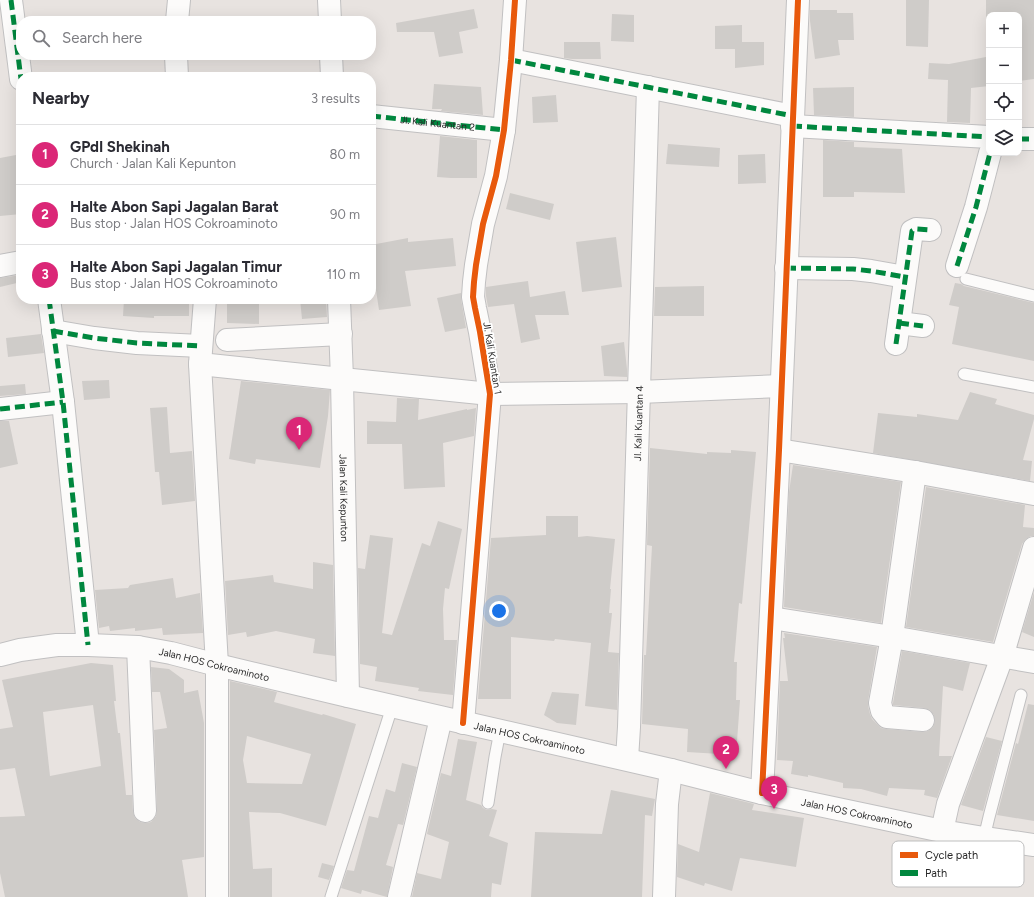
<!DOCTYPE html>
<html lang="en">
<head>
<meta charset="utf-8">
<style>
	body { margin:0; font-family:Figtree,sans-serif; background:#f2f2f3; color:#2b2b33 }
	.controls { position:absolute; right:12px; top:12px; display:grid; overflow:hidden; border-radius:8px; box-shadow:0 4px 16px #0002 }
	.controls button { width:36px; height:36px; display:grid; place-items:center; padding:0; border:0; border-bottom:1px solid #e1e1e2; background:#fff; color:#2b2b33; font:20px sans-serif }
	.you { position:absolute; left:499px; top:611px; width:14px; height:14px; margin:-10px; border:3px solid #fff; border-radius:50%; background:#1a73e8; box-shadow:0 0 0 6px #1a73e833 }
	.badge { display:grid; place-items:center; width:26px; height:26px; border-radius:50%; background:#db2777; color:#fff; font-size:13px; font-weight:700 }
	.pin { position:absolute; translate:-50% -33px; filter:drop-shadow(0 1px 2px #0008) }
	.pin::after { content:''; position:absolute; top:21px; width:14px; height:12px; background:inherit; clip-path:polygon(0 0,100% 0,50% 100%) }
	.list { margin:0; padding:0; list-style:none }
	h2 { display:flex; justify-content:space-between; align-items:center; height:52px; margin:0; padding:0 16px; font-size:17px }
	h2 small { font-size:13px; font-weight:400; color:#7c7c81 }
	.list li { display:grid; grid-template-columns:26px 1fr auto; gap:12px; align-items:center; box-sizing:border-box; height:60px; padding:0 16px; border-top:1px solid #e1e1e2 }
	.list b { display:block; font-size:15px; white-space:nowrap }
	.list p { margin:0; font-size:13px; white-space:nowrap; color:#7c7c81 }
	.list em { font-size:13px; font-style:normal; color:#7c7c81 }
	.icon { flex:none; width:22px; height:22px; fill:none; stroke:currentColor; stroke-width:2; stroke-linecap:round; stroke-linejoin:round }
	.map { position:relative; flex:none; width:1034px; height:897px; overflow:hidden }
	.search { position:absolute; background:#fff; box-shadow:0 4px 16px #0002; left:16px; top:16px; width:360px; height:44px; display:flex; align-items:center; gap:10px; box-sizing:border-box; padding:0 14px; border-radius:16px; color:#7c7c81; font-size:15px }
	.panel { position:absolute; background:#fff; box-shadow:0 4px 16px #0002; left:16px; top:72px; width:360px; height:232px; border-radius:16px }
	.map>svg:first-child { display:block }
	.building { fill:#cfccc9; fill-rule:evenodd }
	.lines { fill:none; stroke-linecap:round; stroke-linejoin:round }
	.service-casing { stroke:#c1c0c1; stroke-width:13 }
	.minor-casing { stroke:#c1c0c1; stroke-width:24 }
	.secondary-casing { stroke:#c1c0c1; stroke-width:24 }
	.service { stroke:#fcfbfa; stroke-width:11 }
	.minor { stroke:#fcfbfa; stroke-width:22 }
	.secondary { stroke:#fcfbfa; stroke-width:22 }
	.quiet { stroke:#00873e; stroke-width:5; stroke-dasharray:10 5; stroke-linecap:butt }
	.cycleway-casing { stroke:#fff; stroke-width:8 }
	.cycleway { stroke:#e8590c; stroke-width:6 }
	.labels { text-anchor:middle; stroke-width:3.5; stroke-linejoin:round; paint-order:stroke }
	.street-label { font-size:10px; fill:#292929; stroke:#fff }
	.key { fill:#fff; stroke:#bfbfbf; stroke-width:1 }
	.key-label { font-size:11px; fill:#292929 }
</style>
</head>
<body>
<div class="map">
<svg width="1034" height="897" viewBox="0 0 1034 897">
	<rect width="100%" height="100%" fill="#e8e3e0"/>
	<g class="building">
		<path d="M 906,0 L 929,0 L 928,47 L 906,46 Z"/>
		<path d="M 986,0 L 1034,0 L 1034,79 L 1019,81 L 1019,15 L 989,15 L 989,86 L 971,88 L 970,123 L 947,122 L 948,80 L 928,79 L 929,63 L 949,64 L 986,57 Z"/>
		<path d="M 474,9 L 478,28 L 459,32 L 463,53 L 439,57 L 434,32 L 397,32 L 396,23 Z"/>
		<path d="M 810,10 L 837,10 L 837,13 L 853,13 L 854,40 L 838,40 L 840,55 L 815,59 L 810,21 Z"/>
		<path d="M 612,14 L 634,15 L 634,42 L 611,41 Z"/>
		<path d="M 742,25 L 742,42 L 764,42 L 764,65 L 735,68 L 735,49 L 715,49 L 715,26 Z"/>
		<path d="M 564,42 L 600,42 L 601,59 L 572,59 L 564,58 Z"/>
		<path d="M 434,84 L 481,87 L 483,115 L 441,111 L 442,109 L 432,109 Z"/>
		<path d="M 854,87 L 854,117 L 814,115 L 813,88 Z"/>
		<path d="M 556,95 L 558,122 L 533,123 L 532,97 Z"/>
		<path d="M 440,136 L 477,140 L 477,178 L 451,178 L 437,177 Z"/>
		<path d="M 823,140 L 854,142 L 854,147 L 902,149 L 905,193 L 854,192 L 854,197 L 823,197 Z"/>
		<path d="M 668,144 L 720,148 L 719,167 L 666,164 Z"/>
		<path d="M 765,154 L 766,183 L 738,184 L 738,155 Z"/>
		<path d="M 16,155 L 21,181 L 17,182 L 21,214 L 0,216 L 0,158 Z"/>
		<path d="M 510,193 L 554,204 L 550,220 L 506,209 Z"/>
		<path d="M 616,237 L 622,287 L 582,292 L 576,242 Z"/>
		<path d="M 408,238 L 408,242 L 453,238 L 456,266 L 405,271 L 411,306 L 379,310 L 374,277 L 371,277 L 371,245 Z"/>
		<path d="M 21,275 L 21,282 L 0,287 L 0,278 Z"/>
		<path d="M 528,281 L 530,297 L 565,291 L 569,315 L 535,315 L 540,339 L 521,343 L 514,304 L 488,307 L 486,296 L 486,287 Z"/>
		<path d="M 955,283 L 961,284 L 964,286 L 1034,303 L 1034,361 L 952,344 L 959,307 L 949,305 Z"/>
		<path d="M 704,286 L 704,316 L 654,316 L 655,287 Z"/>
		<path d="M 461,293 L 461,299 L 466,328 L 445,332 L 437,298 Z"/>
		<path d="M 124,299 L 189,299 L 189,316 L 154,316 L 154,318 L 123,316 Z"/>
		<path d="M 227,299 L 259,299 L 259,324 L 227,323 Z"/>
		<path d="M 300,299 L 326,299 L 327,317 L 302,319 Z"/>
		<path d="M 41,334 L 44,353 L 8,357 L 6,338 Z"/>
		<path d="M 624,342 L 627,369 L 627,377 L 604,376 L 601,346 Z"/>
		<path d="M 109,380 L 110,398 L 84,400 L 82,381 Z"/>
		<path d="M 241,381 L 330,390 L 328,416 L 320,468 L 256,459 L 255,464 L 229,459 Z"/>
		<path d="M 25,384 L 26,394 L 0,396 L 0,386 Z"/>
		<path d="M 970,392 L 997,399 L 995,404 L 1034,415 L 1034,419 L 1023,460 L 1032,461 L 1030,481 L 873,453 L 878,413 L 917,417 L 917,414 L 958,420 Z"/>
		<path d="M 397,398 L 419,399 L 418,420 L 467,409 L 467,410 L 476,408 L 474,436 L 443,443 L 445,487 L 404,489 L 402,444 L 367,444 L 367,421 L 396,422 Z"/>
		<path d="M 167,407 L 170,453 L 192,451 L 195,501 L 162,505 L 159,472 L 155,472 L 150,408 Z"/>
		<path d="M 0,421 L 9,421 L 18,464 L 0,468 Z"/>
		<path d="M 650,448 L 707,454 L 707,452 L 731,453 L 731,450 L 756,452 L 742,604 L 739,603 L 734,662 L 737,662 L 736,700 L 740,700 L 736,755 L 687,752 L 688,729 L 642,724 L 644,655 L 646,655 L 652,546 L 647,545 Z"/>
		<path d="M 793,465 L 901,482 L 881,623 L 784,607 L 789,492 Z"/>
		<path d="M 926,487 L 1025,505 L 1023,527 L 1034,528 L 1034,536 L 1031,536 L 1026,539 L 1022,544 L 993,642 L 906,627 Z"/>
		<path d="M 546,516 L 578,516 L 578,537 L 587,536 L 615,539 L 610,589 L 611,589 L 609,613 L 612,613 L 608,652 L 619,653 L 617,710 L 585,706 L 591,643 L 555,639 L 554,641 L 511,637 L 511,699 L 478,699 L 491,538 L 546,535 Z"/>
		<path d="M 438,521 L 462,529 L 449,589 L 445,588 L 443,609 L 444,640 L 457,640 L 453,695 L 418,691 L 419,688 L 375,681 L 377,667 L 360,664 L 358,568 L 365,569 L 370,535 L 393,538 L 382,633 L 392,635 L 422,543 L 430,546 Z"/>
		<path d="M 313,562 L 333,565 L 335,656 L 313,653 L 315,639 L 276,631 L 247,637 L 246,632 L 228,635 L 225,581 L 273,575 L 274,582 L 313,589 Z"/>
		<path d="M 173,578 L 176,598 L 200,593 L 203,633 L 163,635 L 162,628 L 135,631 L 135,628 L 110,631 L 109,626 L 99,628 L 95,590 L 128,588 L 130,585 Z"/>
		<path d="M 1034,592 L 1034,637 L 1022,632 Z"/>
		<path d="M 784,633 L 877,647 L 868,701 L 868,706 L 870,714 L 872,719 L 881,728 L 886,729 L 922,732 L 928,731 L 933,727 L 935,721 L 934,715 L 930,710 L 924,708 L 893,705 L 893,703 L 902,651 L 970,663 L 963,691 L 943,686 L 939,756 L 952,756 L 937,798 L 924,795 L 925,790 L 889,788 L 887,796 L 861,789 L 843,788 L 843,783 L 808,775 L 808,777 L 791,774 L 793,761 L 777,760 L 778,731 L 780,681 L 788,681 L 783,638 L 785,638 Z"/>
		<path d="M 91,663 L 113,665 L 116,701 L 114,701 L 118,733 L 120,733 L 126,795 L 132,795 L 133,812 L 135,818 L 140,822 L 146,823 L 151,822 L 156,816 L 157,810 L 154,730 L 167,728 L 160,692 L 152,692 L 151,667 L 169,669 L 184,680 L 184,693 L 198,690 L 204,723 L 204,857 L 182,860 L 188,897 L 5,897 L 0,873 L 0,817 L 25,816 L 15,768 L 0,770 L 0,729 L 13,727 L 2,680 ZM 93,705 L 101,766 L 50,776 L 43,712 Z"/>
		<path d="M 230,681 L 277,692 L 274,702 L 322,715 L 323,714 L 356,724 L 326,826 L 280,813 L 249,812 L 253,869 L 272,868 L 272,897 L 230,897 ZM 247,736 L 311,754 L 302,784 L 247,783 L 243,760 Z"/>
		<path d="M 552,692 L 579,694 L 576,725 L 557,723 L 544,715 Z"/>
		<path d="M 1028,704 L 1034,705 L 1034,821 L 997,815 L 1016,743 L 1018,744 Z"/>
		<path d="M 986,737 L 1002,741 L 983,811 L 961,805 Z"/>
		<path d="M 458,739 L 477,742 L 466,800 L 481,805 L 483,808 L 487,810 L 492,809 L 497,810 L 489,836 L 508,843 L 501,885 L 492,883 L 491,897 L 412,897 L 417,873 L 441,879 L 449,842 L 427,834 L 441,773 L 451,776 Z"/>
		<path d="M 402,763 L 417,767 L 403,825 L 398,824 L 386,865 L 393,867 L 387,897 L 362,890 L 361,894 L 341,888 L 347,870 L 354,871 L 369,816 L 378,818 L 386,789 L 395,792 Z"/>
		<path d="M 611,790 L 655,799 L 652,816 L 645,815 L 642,897 L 531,897 L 535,832 L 602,834 Z"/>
		<path d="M 710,793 L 754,804 L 752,810 L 804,818 L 796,867 L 740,858 L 732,891 L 705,883 L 704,886 L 677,877 L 678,844 L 699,852 Z"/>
		<path d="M 322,863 L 334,866 L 329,880 L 318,877 Z"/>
	</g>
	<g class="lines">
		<defs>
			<g id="service">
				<path d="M 966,279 L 1034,296"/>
				<path d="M 964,374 L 1034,387"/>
				<path d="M 488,803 L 495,757 L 500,731"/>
				<path d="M 984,838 L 989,817 L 1021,695"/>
				<path d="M 331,897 L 392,707"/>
			</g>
			<g id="minor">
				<path d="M 11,0 L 21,79"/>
				<path d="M 329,0 L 330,21"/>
				<path d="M 177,21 L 179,0"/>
				<path d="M 176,55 L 177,77"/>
				<path d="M 331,55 L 332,77"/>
				<path d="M 511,60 L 793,116"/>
				<path d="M 371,116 L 504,130"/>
				<path d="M 792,126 L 989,137"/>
				<path d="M 1019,139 L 1034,139"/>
				<path d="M 0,266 L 21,262"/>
				<path d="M 957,266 L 976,207 L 990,153"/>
				<path d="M 786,268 L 853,269 L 871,271 L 905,277"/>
				<path d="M 49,299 L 63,402 L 88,645"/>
				<path d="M 205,299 L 200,364 L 217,665 L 217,897"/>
				<path id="s1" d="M 339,299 L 342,379 L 348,696"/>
				<path d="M 899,323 L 923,326"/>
				<path d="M 53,331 L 94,338 L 137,343 L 201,346"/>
				<path d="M 227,340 L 341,334"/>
				<path d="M 896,344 L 912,231 L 916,229 L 930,230"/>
				<path d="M 200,364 L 342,379 L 490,394 L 639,392 L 781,386"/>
				<path d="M 0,409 L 63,402"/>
				<path d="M 779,450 L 915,472 L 1034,494"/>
				<path d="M 915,472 L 892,637 L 880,703 L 882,711 L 887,717 L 923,720"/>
				<path d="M 771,618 L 892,637 L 1034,662"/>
				<path d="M 138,647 L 145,811"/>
				<path d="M 463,723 L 490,394 L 480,332 L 475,308 L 473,297 L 474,282 L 476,265 L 483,224 L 496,176 L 504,130 L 511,60 L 515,0"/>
				<path id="s2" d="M 627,759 L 629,727 L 648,87"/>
				<path d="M 762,793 L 779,450 L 798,0"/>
				<path d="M 942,831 L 948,804 L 1002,657 L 1034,548"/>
				<path d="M 399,897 L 441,718"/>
				<path d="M 664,897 L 667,804 L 671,770"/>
			</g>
			<g id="secondary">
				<path id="s3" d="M 0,655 L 20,650 L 57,645 L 88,645 L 138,647 L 171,653 L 217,665 L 348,696 L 671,770 L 762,793 L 942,831 L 984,838 L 1034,845"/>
			</g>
		</defs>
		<use href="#service" class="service-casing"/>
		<use href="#minor" class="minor-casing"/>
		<use href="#secondary" class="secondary-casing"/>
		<use href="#service" class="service"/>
		<use href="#minor" class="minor"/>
		<use href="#secondary" class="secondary"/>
		<g class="quiet">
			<path d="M 11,0 L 21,79"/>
			<path d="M 511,60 L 793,116"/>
			<path id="s4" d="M 371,116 L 504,130"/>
			<path d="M 792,126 L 989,137"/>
			<path d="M 1019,139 L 1034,139"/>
			<path d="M 957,266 L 976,207 L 990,153"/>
			<path d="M 786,268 L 853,269 L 871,271 L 905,277"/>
			<path d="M 49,299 L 63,402 L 88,645"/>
			<path d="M 899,323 L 923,326"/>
			<path d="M 53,331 L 94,338 L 137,343 L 201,346"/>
			<path d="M 896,344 L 912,231 L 916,229 L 930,230"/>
			<path d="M 0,409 L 63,402"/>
		</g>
		<defs>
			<g id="cycleway">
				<path d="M 463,723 L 490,394 L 480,332 L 475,308 L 473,297 L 474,282 L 476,265 L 483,224 L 496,176 L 504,130 L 511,60 L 515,0"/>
				<path d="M 762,793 L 779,450 L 798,0"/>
			</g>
		</defs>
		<use href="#cycleway" class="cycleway-casing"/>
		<use href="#cycleway" class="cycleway"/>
	</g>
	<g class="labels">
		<g class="street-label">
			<text dy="4" stroke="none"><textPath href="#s4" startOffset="67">Jl. Kali Kuantan 2</textPath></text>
			<text transform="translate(493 358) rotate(81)" y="4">Jl. Kali Kuantan 1</text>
			<text dy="4" stroke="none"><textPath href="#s2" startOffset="336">Jl. Kali Kuantan 4</textPath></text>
			<text dy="4" stroke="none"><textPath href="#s1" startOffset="199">Jalan Kali Kepunton</textPath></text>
			<text dy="4" stroke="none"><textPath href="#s3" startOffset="217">Jalan HOS Cokroaminoto</textPath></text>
			<text dy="4" stroke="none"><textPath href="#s3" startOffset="541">Jalan HOS Cokroaminoto</textPath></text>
			<text dy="4" stroke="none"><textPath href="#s3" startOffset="877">Jalan HOS Cokroaminoto</textPath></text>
		</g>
	</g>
	<rect x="892" y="841" width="132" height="46" rx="6" class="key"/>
	<rect x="900" y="852" width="18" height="6" fill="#e8590c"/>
	<rect x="900" y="870" width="18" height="6" fill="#00873e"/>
	<g class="key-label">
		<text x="925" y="859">Cycle path</text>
		<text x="925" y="877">Path</text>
	</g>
</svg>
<div class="controls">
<button>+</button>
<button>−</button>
<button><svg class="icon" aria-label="locate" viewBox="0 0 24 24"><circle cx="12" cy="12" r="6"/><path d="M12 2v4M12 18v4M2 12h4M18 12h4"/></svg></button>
<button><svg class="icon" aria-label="layers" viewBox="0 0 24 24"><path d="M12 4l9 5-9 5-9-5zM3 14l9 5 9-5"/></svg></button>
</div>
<div class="you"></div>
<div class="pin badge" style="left:299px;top:450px">1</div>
<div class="pin badge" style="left:726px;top:769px">2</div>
<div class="pin badge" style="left:774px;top:809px">3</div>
<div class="search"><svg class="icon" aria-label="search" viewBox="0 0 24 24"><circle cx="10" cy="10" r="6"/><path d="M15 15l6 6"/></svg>Search here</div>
<section class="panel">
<h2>Nearby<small>3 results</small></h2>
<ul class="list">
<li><span class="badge">1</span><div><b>GPdI Shekinah</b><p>Church · Jalan Kali Kepunton</p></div><em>80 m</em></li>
<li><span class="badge">2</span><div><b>Halte Abon Sapi Jagalan Barat</b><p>Bus stop · Jalan HOS Cokroaminoto</p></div><em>90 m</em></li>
<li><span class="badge">3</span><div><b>Halte Abon Sapi Jagalan Timur</b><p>Bus stop · Jalan HOS Cokroaminoto</p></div><em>110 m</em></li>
</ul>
</section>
</div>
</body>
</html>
